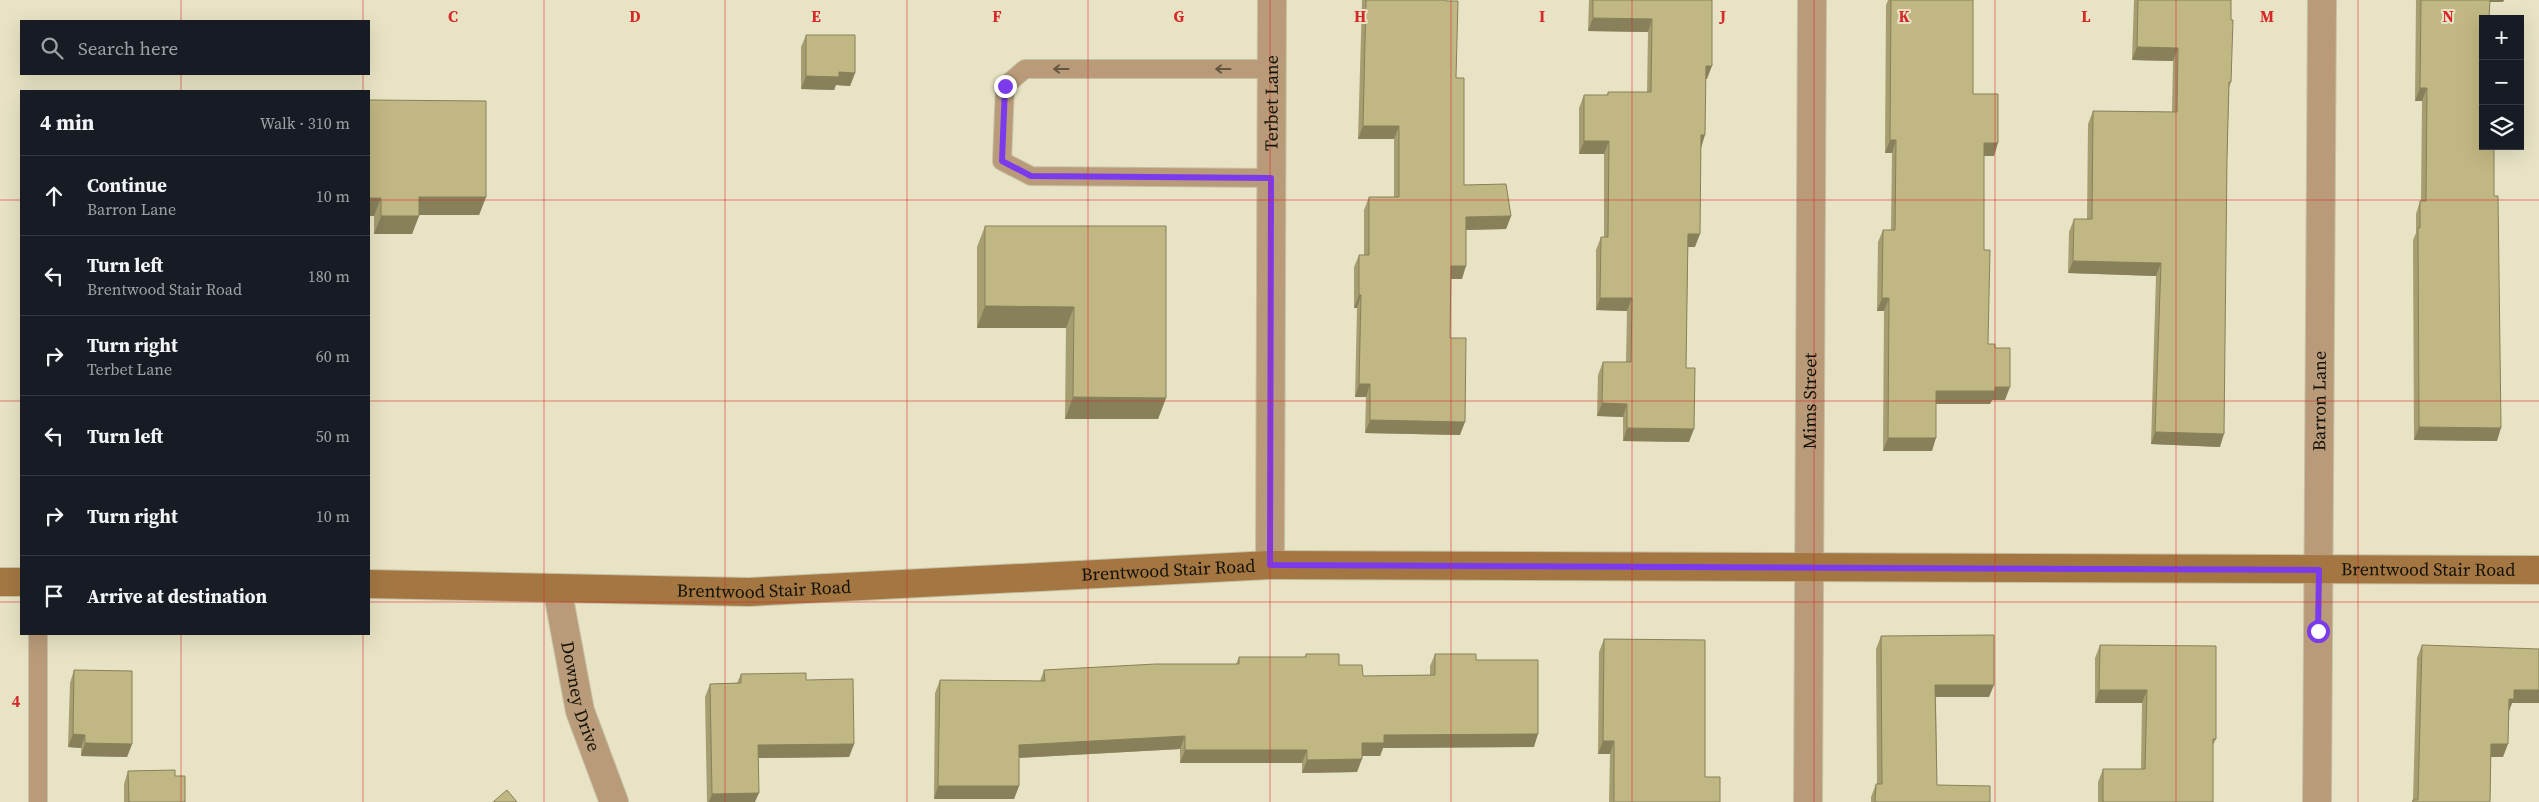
<!DOCTYPE html>
<html lang="en">
<head>
<meta charset="utf-8">
<style>
	body { margin:0; font-family:"Source Serif 4",serif; background:#242831; color:#f1f3f6 }
	.controls { position:absolute; right:15px; top:15px; display:grid; overflow:hidden; border-radius:0px; box-shadow:0 5px 20px #0002 }
	.controls button { width:45px; height:45px; display:grid; place-items:center; padding:0; border:0; border-bottom:1px solid #363941; background:#171b24; color:#f1f3f6; font:25px sans-serif }
	.stop { position:absolute; width:15px; height:15px; margin:-11px; border:4px solid #7c3aed; border-radius:50%; background:#fff }
	.stop.end { background:#7c3aed; border-color:#fff; box-shadow:0 1px 5px #0008 }
	.list { margin:0; padding:0; list-style:none }
	h2 { display:flex; justify-content:space-between; align-items:center; height:65px; margin:0; padding:0 20px; font-size:21px }
	h2 small { font-size:16px; font-weight:400; color:#9ea1a6 }
	.list li { display:grid; grid-template-columns:32px 1fr auto; gap:15px; align-items:center; box-sizing:border-box; height:80px; padding:0 20px; border-top:1px solid #363941 }
	.list b { display:block; font-size:19px; white-space:nowrap }
	.list p { margin:0; font-size:16px; white-space:nowrap; color:#9ea1a6 }
	.list em { font-size:16px; font-style:normal; color:#9ea1a6 }
	.icon { flex:none; width:28px; height:28px; fill:none; stroke:currentColor; stroke-width:2; stroke-linecap:round; stroke-linejoin:round }
	.map { position:relative; flex:none; width:2539px; height:802px; overflow:hidden }
	.search { position:absolute; background:#171b24; box-shadow:0 5px 20px #0002; left:20px; top:20px; width:350px; height:55px; display:flex; align-items:center; gap:12px; box-sizing:border-box; padding:0 18px; border-radius:0px; color:#9ea1a6; font-size:19px }
	.panel { position:absolute; background:#171b24; box-shadow:0 5px 20px #0002; left:20px; top:90px; width:350px; height:545px; border-radius:0px }
	.map>svg:first-child { display:block }
	.lines { fill:none; stroke-linecap:round; stroke-linejoin:round }
	.service-casing { stroke:#c6c1a6; stroke-width:20 }
	.minor-casing { stroke:#c6c1a6; stroke-width:30 }
	.secondary-casing { stroke:#c6c1a6; stroke-width:30 }
	.service { stroke:#b99b79; stroke-width:18 }
	.minor { stroke:#b99b79; stroke-width:28 }
	.secondary { stroke:#a47742; stroke-width:28 }
	.wall { fill:#a69d70 }
	.shaded-wall { fill:#87805b }
	.building { fill:#c1b782; stroke:#87805b }
	.oneway { stroke:#665640 }
	.route { stroke:#7c3aed; stroke-width:6 }
	.grid { fill:none; stroke:#d62828; stroke-width:1; stroke-opacity:0.55 }
	.labels { text-anchor:middle; stroke-width:4; stroke-linejoin:round; paint-order:stroke }
	.street-label { font-size:18px; fill:#131106; stroke:#e8e3c4 }
	.grid-label { font-size:16px; text-anchor:middle; font-weight:bold; fill:#d62828; stroke:#e8e3c4; stroke-width:4; stroke-linejoin:round; paint-order:stroke }
</style>
</head>
<body>
<div class="map">
<svg width="2539" height="802" viewBox="0 0 2539 802">
	<rect width="100%" height="100%" fill="#e8e3c4"/>
	<g class="lines">
		<defs>
			<g id="service">
				<path d="M 1271,178 L 1031,176 L 1002,161 L 1005,86 L 1025,69 L 1272,69"/>
				<path d="M 38,634 L 38,802"/>
			</g>
			<g id="minor">
				<path id="s1" d="M 1270,565 L 1272,0"/>
				<path id="s2" d="M 557,588 L 580,711 L 614,802"/>
				<path id="s3" d="M 1808,802 L 1812,0"/>
				<path id="s4" d="M 2317,802 L 2322,0"/>
			</g>
			<g id="secondary">
				<path d="M 0,582 L 21,582"/>
				<path id="s5" d="M 369,584 L 749,592 L 1270,565 L 2539,570"/>
			</g>
		</defs>
		<use href="#service" class="service-casing"/>
		<use href="#minor" class="minor-casing"/>
		<use href="#secondary" class="secondary-casing"/>
		<use href="#service" class="service"/>
		<use href="#minor" class="minor"/>
		<use href="#secondary" class="secondary"/>
	</g>
	<g class="wall">
		<path d="M 1362,0 L 1446,0 L 1456,78 L 1464,185 L 1511,216 L 1506,229 L 1466,230 L 1462,279 L 1451,279 L 1450,338 L 1460,435 L 1365,433 L 1366,397 L 1355,397 L 1357,308 L 1354,308 L 1354,267 L 1359,255 L 1364,255 L 1364,210 L 1369,197 L 1394,197 L 1394,139 L 1358,139 Z"/>
		<path d="M 1589,0 L 1712,0 L 1707,79 L 1706,79 L 1701,147 L 1695,247 L 1688,247 L 1686,368 L 1689,442 L 1623,441 L 1623,417 L 1597,416 L 1598,375 L 1603,362 L 1626,362 L 1627,311 L 1596,310 L 1596,250 L 1601,237 L 1604,237 L 1604,154 L 1579,154 L 1579,108 L 1584,95 L 1607,95 L 1608,92 L 1647,92 L 1648,32 L 1588,31 Z"/>
		<path d="M 1888,0 L 1973,0 L 1973,94 L 1994,156 L 1984,156 L 1984,250 L 1988,344 L 1995,348 L 2005,400 L 1992,400 L 1990,404 L 1936,404 L 1932,451 L 1883,451 L 1884,311 L 1877,311 L 1878,242 L 1883,230 L 1891,230 L 1892,153 L 1885,153 L 1886,5 Z"/>
		<path d="M 2134,0 L 2231,0 L 2231,82 L 2229,88 L 2227,159 L 2220,447 L 2151,444 L 2156,276 L 2068,273 L 2069,232 L 2074,219 L 2087,219 L 2088,124 L 2093,111 L 2172,112 L 2173,61 L 2132,60 Z"/>
		<path d="M 2416,0 L 2504,0 L 2503,2 L 2490,2 L 2483,146 L 2494,196 L 2497,441 L 2414,440 L 2413,240 L 2416,233 L 2416,214 L 2420,201 L 2421,201 L 2422,101 L 2415,101 Z"/>
		<path d="M 806,35 L 855,73 L 850,86 L 836,85 L 834,90 L 801,89 L 801,47 Z"/>
		<path d="M 369,100 L 486,197 L 479,215 L 419,215 L 412,234 L 374,234 L 374,216 L 369,216 Z"/>
		<path d="M 985,226 L 1166,226 L 1166,398 L 1158,419 L 1065,419 L 1066,328 L 977,328 L 977,247 Z"/>
		<path d="M 1881,636 L 1989,697 L 1936,697 L 1937,785 L 1990,802 L 1871,802 L 1871,797 L 1876,784 L 1877,784 L 1876,649 Z"/>
		<path d="M 1604,639 L 1705,777 L 1720,802 L 1609,802 L 1610,754 L 1598,754 L 1599,652 Z"/>
		<path d="M 2100,645 L 2216,739 L 2213,745 L 2213,802 L 2098,802 L 2098,782 L 2103,769 L 2141,769 L 2142,703 L 2095,703 L 2095,658 Z"/>
		<path d="M 2422,645 L 2512,703 L 2509,711 L 2503,757 L 2491,757 L 2490,802 L 2412,802 L 2413,800 L 2417,658 Z"/>
		<path d="M 1306,654 L 1339,665 L 1363,676 L 1430,675 L 1430,666 L 1435,654 L 1476,660 L 1534,747 L 1383,748 L 1380,756 L 1362,756 L 1357,772 L 1302,773 L 1302,763 L 1180,763 L 1180,749 L 1019,758 L 1019,786 L 1014,799 L 934,799 L 935,693 L 940,680 L 1040,681 L 1044,670 L 1236,664 L 1239,657 L 1305,657 Z"/>
		<path d="M 74,670 L 132,744 L 127,757 L 81,756 L 81,748 L 68,747 L 70,683 Z"/>
		<path d="M 741,674 L 806,680 L 854,744 L 849,757 L 758,758 L 755,802 L 707,802 L 705,697 L 710,684 L 737,683 Z"/>
		<path d="M 128,771 L 175,776 L 185,802 L 124,802 L 124,784 Z"/>
	</g>
	<g class="shaded-wall">
		<path d="M 2486,0 L 2504,0 L 2503,2 L 2486,2 Z"/>
		<path d="M 1593,18 L 1652,19 L 1648,32 L 1588,31 Z"/>
		<path d="M 2137,47 L 2178,48 L 2173,61 L 2132,60 Z"/>
		<path d="M 1706,66 L 1712,66 L 1707,79 L 1702,79 Z"/>
		<path d="M 839,72 L 855,73 L 850,86 L 836,85 L 834,90 L 801,89 L 806,76 Z"/>
		<path d="M 2420,88 L 2427,88 L 2422,101 L 2415,101 Z"/>
		<path d="M 1363,126 L 1399,126 L 1394,139 L 1358,139 Z"/>
		<path d="M 1701,135 L 1705,135 L 1701,148 Z"/>
		<path d="M 1890,140 L 1896,140 L 1892,153 L 1885,153 Z"/>
		<path d="M 1584,141 L 1609,141 L 1604,154 L 1579,154 Z"/>
		<path d="M 1984,143 L 1998,143 L 1994,156 L 1980,156 Z"/>
		<path d="M 419,197 L 486,197 L 479,215 L 412,215 Z"/>
		<path d="M 369,198 L 381,198 L 374,216 L 369,216 Z"/>
		<path d="M 381,216 L 419,216 L 412,234 L 374,234 Z"/>
		<path d="M 1511,216 L 1506,229 L 1462,230 L 1466,217 Z"/>
		<path d="M 1688,234 L 1700,234 L 1695,247 L 1683,247 Z"/>
		<path d="M 2073,261 L 2161,263 L 2156,276 L 2068,273 Z"/>
		<path d="M 1451,266 L 1466,266 L 1462,279 L 1447,279 Z"/>
		<path d="M 1359,295 L 1361,295 L 1357,308 L 1354,308 Z"/>
		<path d="M 1600,298 L 1632,298 L 1627,311 L 1596,310 Z"/>
		<path d="M 1882,298 L 1889,298 L 1884,311 L 1877,311 Z"/>
		<path d="M 985,306 L 1074,307 L 1066,328 L 977,328 Z"/>
		<path d="M 1359,384 L 1370,384 L 1366,397 L 1355,397 Z"/>
		<path d="M 1995,387 L 2010,387 L 2005,400 L 1992,400 L 1990,404 L 1932,404 L 1936,391 Z"/>
		<path d="M 1073,397 L 1166,398 L 1158,419 L 1065,419 Z"/>
		<path d="M 1602,403 L 1627,404 L 1623,417 L 1597,416 Z"/>
		<path d="M 1370,420 L 1465,422 L 1460,435 L 1365,433 Z"/>
		<path d="M 2419,427 L 2501,428 L 2497,441 L 2414,440 Z"/>
		<path d="M 1627,428 L 1694,429 L 1689,442 L 1623,441 Z"/>
		<path d="M 2155,432 L 2224,434 L 2220,447 L 2151,444 Z"/>
		<path d="M 1888,438 L 1936,438 L 1932,451 L 1883,451 Z"/>
		<path d="M 1935,685 L 1994,685 L 1989,697 L 1931,697 Z"/>
		<path d="M 2099,690 L 2147,690 L 2142,703 L 2095,703 Z"/>
		<path d="M 2514,690 L 2539,690 L 2539,703 L 2512,703 L 2509,711 L 2509,699 Z"/>
		<path d="M 73,734 L 85,735 L 81,748 L 68,747 Z"/>
		<path d="M 1538,734 L 1534,747 L 1383,748 L 1380,756 L 1357,756 L 1362,743 L 1384,735 Z"/>
		<path d="M 1185,736 L 1180,749 L 1014,758 L 1019,745 Z"/>
		<path d="M 1603,741 L 1614,741 L 1610,754 L 1598,754 Z"/>
		<path d="M 85,743 L 132,744 L 127,757 L 81,756 Z"/>
		<path d="M 854,744 L 849,757 L 753,758 L 758,745 Z"/>
		<path d="M 2491,744 L 2508,744 L 2503,757 L 2486,757 Z"/>
		<path d="M 1185,750 L 1307,750 L 1302,763 L 1180,763 Z"/>
		<path d="M 1362,759 L 1357,772 L 1302,773 L 1307,760 Z"/>
		<path d="M 938,786 L 1019,786 L 1014,799 L 934,799 Z"/>
		<path d="M 759,793 L 755,802 L 709,802 L 712,794 Z"/>
	</g>
	<g class="building">
		<path d="M 1366,0 L 1446,0 L 1446,1 L 1458,1 L 1456,78 L 1464,78 L 1464,185 L 1506,184 L 1511,216 L 1466,217 L 1466,266 L 1451,266 L 1450,338 L 1466,338 L 1465,422 L 1370,420 L 1370,384 L 1359,384 L 1361,295 L 1359,295 L 1359,255 L 1369,255 L 1369,197 L 1399,197 L 1399,126 L 1363,126 Z"/>
		<path d="M 1593,0 L 1712,0 L 1712,66 L 1706,66 L 1705,135 L 1701,135 L 1700,234 L 1688,234 L 1686,368 L 1695,368 L 1694,429 L 1627,428 L 1627,404 L 1602,403 L 1603,362 L 1631,362 L 1632,298 L 1600,298 L 1601,237 L 1608,237 L 1609,141 L 1584,141 L 1584,95 L 1608,95 L 1608,92 L 1651,92 L 1652,19 L 1593,18 Z"/>
		<path d="M 1891,0 L 1973,0 L 1973,94 L 1998,94 L 1998,143 L 1984,143 L 1984,250 L 1990,250 L 1988,344 L 1995,344 L 1995,348 L 2010,348 L 2010,387 L 1995,387 L 1995,391 L 1936,391 L 1936,438 L 1888,438 L 1889,298 L 1882,298 L 1883,230 L 1895,230 L 1896,140 L 1890,140 Z"/>
		<path d="M 2138,0 L 2231,0 L 2231,20 L 2233,20 L 2231,82 L 2229,82 L 2227,159 L 2224,434 L 2155,432 L 2161,263 L 2073,261 L 2074,219 L 2092,219 L 2093,111 L 2177,112 L 2178,48 L 2137,47 Z"/>
		<path d="M 2421,0 L 2490,0 L 2489,19 L 2483,19 L 2483,146 L 2494,146 L 2494,196 L 2498,196 L 2501,428 L 2419,427 L 2418,228 L 2420,228 L 2420,201 L 2426,201 L 2427,88 L 2420,88 Z"/>
		<path d="M 806,35 L 855,35 L 855,73 L 839,72 L 839,77 L 806,76 Z"/>
		<path d="M 369,100 L 486,101 L 486,197 L 419,197 L 419,216 L 381,216 L 381,198 L 369,198 Z"/>
		<path d="M 985,226 L 1166,226 L 1166,398 L 1073,397 L 1074,307 L 985,306 Z"/>
		<path d="M 1994,635 L 1994,685 L 1935,685 L 1937,785 L 1990,786 L 1990,802 L 1875,802 L 1876,784 L 1882,784 L 1881,636 Z"/>
		<path d="M 1604,639 L 1705,640 L 1705,777 L 1720,777 L 1720,802 L 1614,802 L 1614,741 L 1603,741 Z"/>
		<path d="M 2100,645 L 2216,646 L 2216,739 L 2213,739 L 2213,802 L 2103,802 L 2103,769 L 2145,769 L 2147,690 L 2099,690 Z"/>
		<path d="M 2422,645 L 2539,649 L 2539,690 L 2514,690 L 2514,699 L 2509,699 L 2508,744 L 2491,744 L 2490,802 L 2413,802 L 2413,800 L 2418,800 Z"/>
		<path d="M 1306,654 L 1339,654 L 1339,665 L 1362,665 L 1363,676 L 1435,675 L 1435,654 L 1476,654 L 1476,660 L 1538,660 L 1538,734 L 1384,735 L 1384,743 L 1362,743 L 1362,759 L 1307,760 L 1307,750 L 1185,750 L 1185,736 L 1019,745 L 1019,786 L 938,786 L 940,680 L 1045,681 L 1044,670 L 1156,664 L 1239,664 L 1239,657 L 1306,657 Z"/>
		<path d="M 74,670 L 132,671 L 132,744 L 85,743 L 85,735 L 73,734 Z"/>
		<path d="M 806,673 L 806,680 L 853,679 L 854,744 L 758,745 L 759,793 L 712,794 L 710,684 L 741,683 L 741,674 Z"/>
		<path d="M 175,770 L 175,776 L 185,776 L 185,802 L 129,802 L 128,771 Z"/>
		<path d="M 507,790 L 517,802 L 493,802 Z"/>
	</g>
	<defs><path id="oneway-shaft" d="M-6 0H5M1.5-3L5.5 0L1.5 3" fill="none" stroke-width="1.6" stroke-linecap="round" stroke-linejoin="round" transform="scale(1.25)"/></defs>
	<g class="oneway">
		<use href="#oneway-shaft" transform="translate(1061 69) rotate(180)"/>
		<use href="#oneway-shaft" transform="translate(1223 69) rotate(180)"/>
	</g>
	<g class="lines">
		<path class="route" d="M 1005,86 L 1002,161 L 1031,176 L 1271,178 L 1270,565 L 2319,570 L 2318,631"/>
	</g>
	<path class="grid" d="M 181,0 L 181,21M 363,0 L 363,21M 544,0 L 544,802M 725,0 L 725,802M 907,0 L 907,802M 1088,0 L 1088,802M 1270,0 L 1270,802M 1451,0 L 1451,802M 1632,0 L 1632,802M 1814,0 L 1814,802M 1995,0 L 1995,802M 2176,0 L 2176,802M 2358,0 L 2358,802M 181,74 L 181,91M 363,74 L 363,91M 0,200 L 21,200M 369,200 L 2539,200M 0,401 L 21,401M 369,401 L 2539,401M 0,602 L 21,602M 369,602 L 2539,602M 181,634 L 181,802M 363,634 L 363,802"/>
	<g class="labels">
		<g class="street-label">
			<text dy="6" stroke="none"><textPath href="#s1" startOffset="462">Terbet Lane</textPath></text>
			<text dy="6" stroke="none"><textPath href="#s3" startOffset="401">Mims Street</textPath></text>
			<text dy="6" stroke="none"><textPath href="#s4" startOffset="401">Barron Lane</textPath></text>
			<text dy="6" stroke="none"><textPath href="#s5" startOffset="800">Brentwood Stair Road</textPath></text>
			<text dy="6" stroke="none"><textPath href="#s5" startOffset="2060">Brentwood Stair Road</textPath></text>
			<text dy="6" stroke="none"><textPath href="#s5" startOffset="395">Brentwood Stair Road</textPath></text>
			<text dy="6" stroke="none"><textPath href="#s2" startOffset="111">Downey Drive</textPath></text>
		</g>
	</g>
	<g class="grid-label">
		<text x="453" y="22">C</text>
		<text x="635" y="22">D</text>
		<text x="816" y="22">E</text>
		<text x="997" y="22">F</text>
		<text x="1179" y="22">G</text>
		<text x="1360" y="22">H</text>
		<text x="1542" y="22">I</text>
		<text x="1723" y="22">J</text>
		<text x="1904" y="22">K</text>
		<text x="2086" y="22">L</text>
		<text x="2267" y="22">M</text>
		<text x="2448" y="22">N</text>
		<text x="16" y="707">4</text>
	</g>
</svg>
<div class="controls">
<button>+</button>
<button>−</button>
<button><svg class="icon" aria-label="layers" viewBox="0 0 24 24"><path d="M12 4l9 5-9 5-9-5zM3 14l9 5 9-5"/></svg></button>
</div>
<div class="stop" style="left:2318px;top:631px"></div>
<div class="stop end" style="left:1005px;top:86px"></div>
<div class="search"><svg class="icon" aria-label="search" viewBox="0 0 24 24"><circle cx="10" cy="10" r="6"/><path d="M15 15l6 6"/></svg>Search here</div>
<section class="panel">
<h2>4 min<small>Walk · 310 m</small></h2>
<ul class="list">
<li><svg class="icon" aria-label="ahead" viewBox="0 0 24 24"><path d="M12 20V5M6 11l6-6 6 6"/></svg><div><b>Continue</b><p>Barron Lane</p></div><em>10 m</em></li>
<li><svg class="icon" aria-label="left" viewBox="0 0 24 24"><path d="M17 20v-9H6M10 6l-5 5 5 5"/></svg><div><b>Turn left</b><p>Brentwood Stair Road</p></div><em>180 m</em></li>
<li><svg class="icon" aria-label="right" viewBox="0 0 24 24"><path d="M7 20v-9h11M14 6l5 5-5 5"/></svg><div><b>Turn right</b><p>Terbet Lane</p></div><em>60 m</em></li>
<li><svg class="icon" aria-label="left" viewBox="0 0 24 24"><path d="M17 20v-9H6M10 6l-5 5 5 5"/></svg><div><b>Turn left</b></div><em>50 m</em></li>
<li><svg class="icon" aria-label="right" viewBox="0 0 24 24"><path d="M7 20v-9h11M14 6l5 5-5 5"/></svg><div><b>Turn right</b></div><em>10 m</em></li>
<li><svg class="icon" aria-label="arrive" viewBox="0 0 24 24"><path d="M6 21V4h12l-3 4 3 4H6"/></svg><div><b>Arrive at destination</b></div></li>
</ul>
</section>
</div>
</body>
</html>
